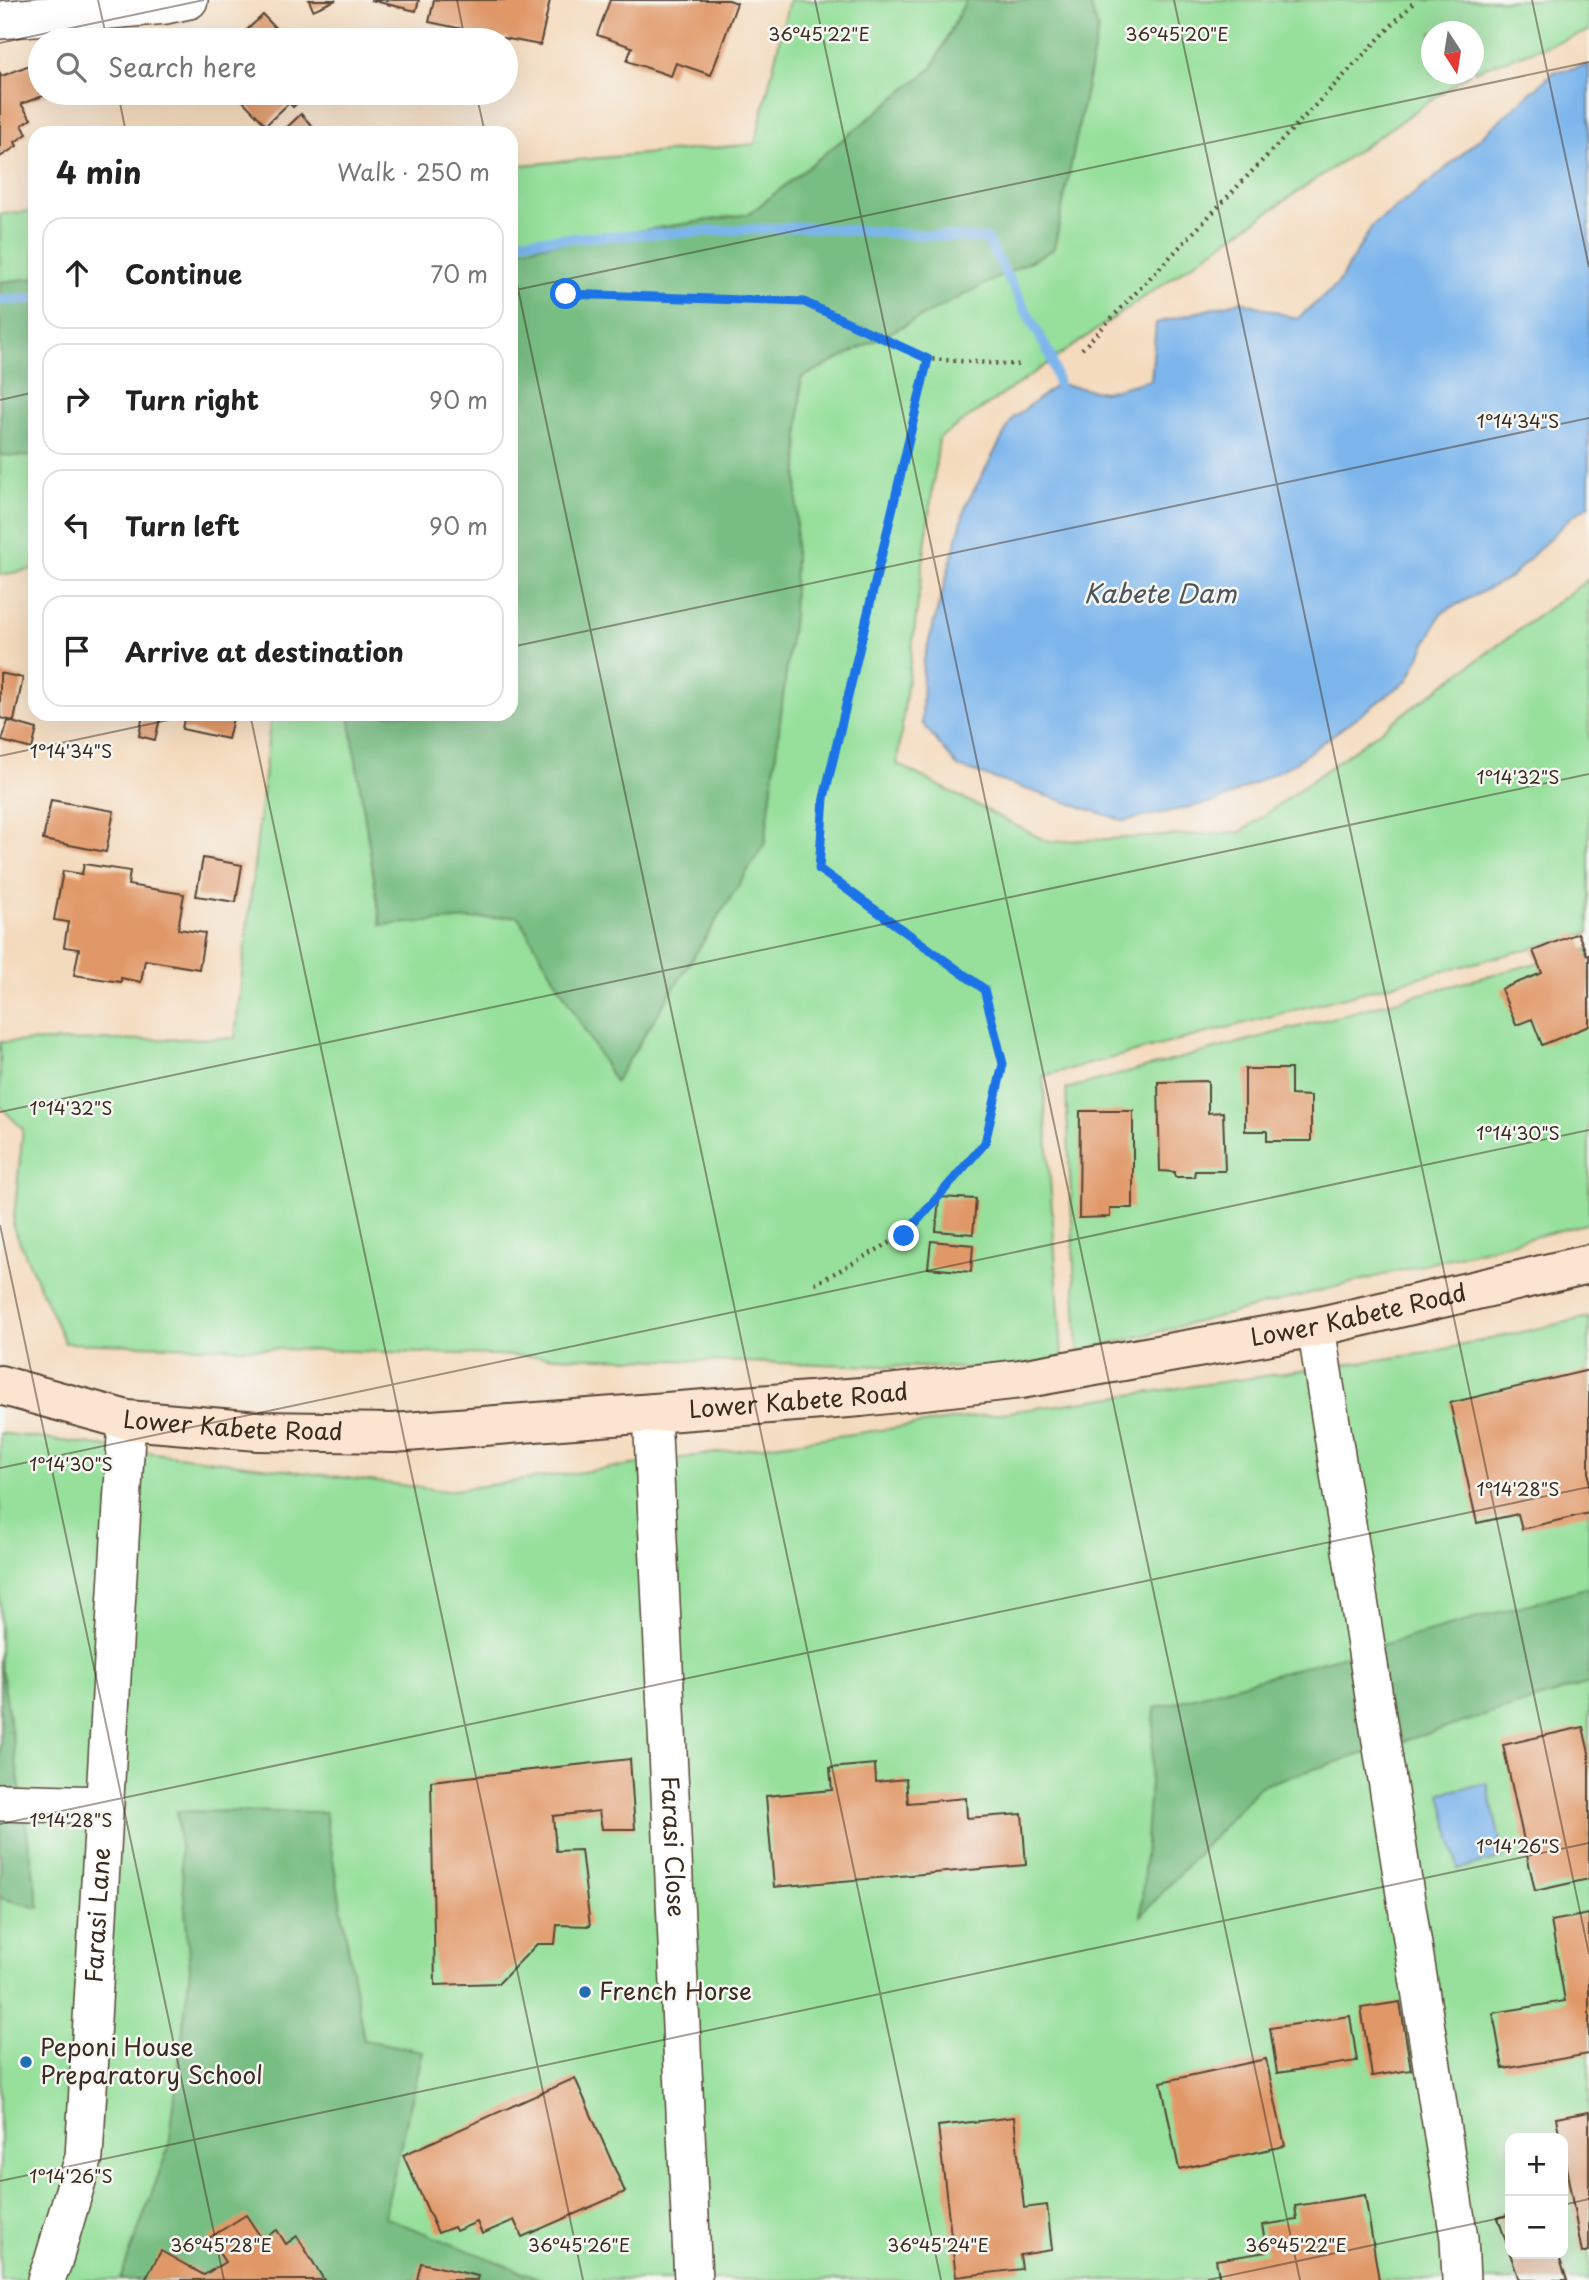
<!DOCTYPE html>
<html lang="en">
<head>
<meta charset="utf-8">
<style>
	body { margin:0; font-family:"Playpen Sans",sans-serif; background:#f2f2f2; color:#222 }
	.controls { position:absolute; right:21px; bottom:21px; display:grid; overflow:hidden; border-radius:14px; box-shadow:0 7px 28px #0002 }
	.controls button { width:63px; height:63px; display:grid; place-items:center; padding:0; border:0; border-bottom:2px solid #e0e0e0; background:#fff; color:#222; font:35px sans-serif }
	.compass { position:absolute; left:1421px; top:21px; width:63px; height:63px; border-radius:50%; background:#fff; box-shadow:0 7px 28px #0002; rotate:168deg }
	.stop { position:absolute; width:21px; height:21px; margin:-16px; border:5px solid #1a73e8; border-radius:50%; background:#fff }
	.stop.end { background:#1a73e8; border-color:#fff; box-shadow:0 2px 7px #0008 }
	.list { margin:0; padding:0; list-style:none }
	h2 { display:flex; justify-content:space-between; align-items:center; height:91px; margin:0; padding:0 28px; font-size:30px }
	h2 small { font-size:23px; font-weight:400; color:#767676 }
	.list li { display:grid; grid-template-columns:46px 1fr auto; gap:21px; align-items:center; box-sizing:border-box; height:112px; margin:0 14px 14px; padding:0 14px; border:2px solid #e0e0e0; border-radius:21px }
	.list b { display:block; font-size:26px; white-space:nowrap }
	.list em { font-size:23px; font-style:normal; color:#767676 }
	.icon { flex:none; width:38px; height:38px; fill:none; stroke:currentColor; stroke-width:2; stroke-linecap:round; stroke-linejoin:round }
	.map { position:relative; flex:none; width:1589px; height:2280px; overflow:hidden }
	.search { position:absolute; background:#fff; box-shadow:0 7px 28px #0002; left:28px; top:28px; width:490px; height:77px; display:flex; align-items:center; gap:18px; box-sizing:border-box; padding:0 24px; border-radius:38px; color:#767676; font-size:26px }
	.panel { position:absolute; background:#fff; box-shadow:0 7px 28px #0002; left:28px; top:126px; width:490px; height:595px; border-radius:21px }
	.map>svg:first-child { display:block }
	.green { fill:#96e09b; stroke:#68855c; stroke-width:2; fill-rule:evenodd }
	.forest { fill:#78be83; stroke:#5a7450; stroke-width:2 }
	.water { fill:#7bb5ec; stroke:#5b7085; stroke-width:2 }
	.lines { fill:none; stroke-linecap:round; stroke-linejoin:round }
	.stream { stroke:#7bb5ec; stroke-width:10 }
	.building { fill:#e19867 }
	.street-casing { stroke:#574436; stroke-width:40 }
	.secondary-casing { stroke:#574436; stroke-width:42 }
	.path { stroke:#574436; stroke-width:4.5; stroke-dasharray:2 5; stroke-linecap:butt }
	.street { stroke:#fff; stroke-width:37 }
	.secondary { stroke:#fce5d0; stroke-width:38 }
	.route { stroke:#1a73e8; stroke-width:9 }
	.ticks { fill:none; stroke:#3b2a1e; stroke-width:2; stroke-opacity:0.45 }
	.poi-dot { fill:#1f6fb2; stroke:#f6f6f2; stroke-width:2.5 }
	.labels { text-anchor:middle; stroke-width:5; stroke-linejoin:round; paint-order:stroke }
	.street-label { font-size:24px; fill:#3b2a1e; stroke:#f6f6f2 }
	.poi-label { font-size:24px; fill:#3b2a1e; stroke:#f6f6f2; text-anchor:start }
	.water-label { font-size:26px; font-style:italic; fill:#4e545c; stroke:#f6f6f2 }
	.ticks-label { font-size:18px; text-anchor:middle; fill:#3b2a1e; stroke:#f6f6f2; stroke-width:5; stroke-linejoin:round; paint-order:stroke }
</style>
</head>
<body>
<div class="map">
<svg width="1589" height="2280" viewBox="0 0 1589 2280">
	<rect width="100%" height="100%" fill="#f6f6f2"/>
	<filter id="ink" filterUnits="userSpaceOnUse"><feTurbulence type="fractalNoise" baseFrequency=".0143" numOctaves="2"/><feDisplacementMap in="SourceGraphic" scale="14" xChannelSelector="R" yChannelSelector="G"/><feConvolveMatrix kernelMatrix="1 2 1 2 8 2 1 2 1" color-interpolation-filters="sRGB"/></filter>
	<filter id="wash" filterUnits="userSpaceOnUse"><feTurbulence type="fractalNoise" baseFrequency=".00686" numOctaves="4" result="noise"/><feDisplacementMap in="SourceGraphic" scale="28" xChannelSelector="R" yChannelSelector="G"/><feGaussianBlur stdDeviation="1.57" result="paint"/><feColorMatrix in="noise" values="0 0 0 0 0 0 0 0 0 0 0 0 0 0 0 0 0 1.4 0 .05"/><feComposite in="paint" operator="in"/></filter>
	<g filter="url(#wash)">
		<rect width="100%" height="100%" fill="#f4dabc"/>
		<g class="green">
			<path d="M 789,0 L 1589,0 L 1589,31 L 1474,71 L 1474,32 L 1432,32 L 1432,74 L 1469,74 L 939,438 L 897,764 L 1048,842 L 1241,832 L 1589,579 L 1589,933 L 1043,1076 L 1063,1371 L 65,1343 L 13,1227 L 23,1129 L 0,1106 L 0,1042 L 235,1038 L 271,714 L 511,714 L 511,166 L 755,144 Z"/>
			<path d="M 35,211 L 35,569 L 0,575 L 0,214 Z"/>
			<path d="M 1589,949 L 1589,1223 L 1078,1352 L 1066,1089 Z"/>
			<path d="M 1589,1317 L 1589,2280 L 0,2280 L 0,1433 L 447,1491 L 1427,1353 ZM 1510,2138 L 1563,2138 L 1563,2254 L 1510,2254 Z"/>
		</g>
		<g class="forest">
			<path d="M 966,0 L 1089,0 L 1098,30 L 1054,249 L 801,378 L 793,617 L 765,843 L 615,1082 L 518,916 L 381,925 L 349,714 L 511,714 L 511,250 L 749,214 L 932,68 Z"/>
			<path d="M 35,278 L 35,457 L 0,455 L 0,282 Z"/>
			<path d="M 1589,1587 L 1589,1683 L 1260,1786 L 1141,1916 L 1155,1708 Z"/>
			<path d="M 0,1659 L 39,1908 L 0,1898 Z"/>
			<path d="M 177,1811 L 325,1812 L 364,2040 L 423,2051 L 384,2217 L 543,2280 L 120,2280 L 169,2146 L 190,1969 Z"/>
		</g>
		<g class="water">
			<path d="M 1589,65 L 1589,505 L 1571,517 L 1511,577 L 1441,613 L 1408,680 L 1293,764 L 1219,801 L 1124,821 L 958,767 L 922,723 L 923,663 L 966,505 L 1013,418 L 1058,384 L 1104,392 L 1151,380 L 1156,323 L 1241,301 L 1297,319 L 1337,285 L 1372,226 L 1435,178 L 1554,72 Z"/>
			<path d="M 1487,1783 L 1504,1858 L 1458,1869 L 1441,1793 Z"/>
		</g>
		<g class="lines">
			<g class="stream">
				<path d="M 511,241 L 800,227 L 987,239 L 1051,357 L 1058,384"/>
				<path d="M 0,300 L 35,299"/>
			</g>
		</g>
		<g id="blocks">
			<g class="building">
				<path d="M 309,0 L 336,0 L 313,10 Z"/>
				<path d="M 370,0 L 419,0 L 416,11 Z"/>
				<path d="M 434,0 L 550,0 L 540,45 L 503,38 L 503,40 L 460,40 L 463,29 L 429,22 Z"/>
				<path d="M 610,0 L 729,0 L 737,3 L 711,75 L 676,63 L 671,76 L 627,61 L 632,47 L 597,35 Z"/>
				<path d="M 263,15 L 287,40 L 236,40 Z"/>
				<path d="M 40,61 L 40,93 L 51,93 L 21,104 L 31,119 L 22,125 L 27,134 L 15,142 L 17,146 L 0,157 L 0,73 L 2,76 Z"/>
				<path d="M 235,93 L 308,93 L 293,107 L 289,103 L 266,125 Z"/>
				<path d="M 301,114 L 313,127 L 307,133 L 281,133 Z"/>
				<path d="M 0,673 L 23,678 L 14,721 L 0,718 Z"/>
				<path d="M 143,714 L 161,714 L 155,740 L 139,736 Z"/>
				<path d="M 185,714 L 234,714 L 228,739 L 182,729 Z"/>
				<path d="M 8,721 L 37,729 L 32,749 L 2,741 Z"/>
				<path d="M 51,800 L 114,811 L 106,852 L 43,840 Z"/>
				<path d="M 203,858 L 242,865 L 236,902 L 196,896 Z"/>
				<path d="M 84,864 L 130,871 L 128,885 L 184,894 L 178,929 L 205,933 L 199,969 L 145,960 L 141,982 L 121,978 L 121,982 L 74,975 L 79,949 L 64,947 L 68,922 L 54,920 L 63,871 L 82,874 Z"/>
				<path d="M 1578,933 L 1587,955 L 1589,954 L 1589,1026 L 1542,1045 L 1532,1019 L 1516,1025 L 1501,989 L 1542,973 L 1533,951 Z"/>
				<path d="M 1245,1069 L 1291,1069 L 1291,1095 L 1311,1096 L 1311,1141 L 1267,1141 L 1267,1131 L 1245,1131 Z"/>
				<path d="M 1208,1081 L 1208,1113 L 1223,1112 L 1225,1171 L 1195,1171 L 1194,1177 L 1175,1177 L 1175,1172 L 1160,1171 L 1158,1082 Z"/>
				<path d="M 1080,1111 L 1133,1111 L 1133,1208 L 1110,1208 L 1110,1217 L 1079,1218 Z"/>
				<path d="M 939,1197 L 976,1199 L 973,1234 L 936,1231 Z"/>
				<path d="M 931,1241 L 973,1245 L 971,1272 L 928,1268 Z"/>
				<path d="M 1589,1370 L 1589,1513 L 1522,1529 L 1518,1514 L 1477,1523 L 1450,1403 Z"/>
				<path d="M 1583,1727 L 1589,1753 L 1589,1879 L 1535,1891 L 1503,1745 Z"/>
				<path d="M 630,1759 L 635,1829 L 602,1829 L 599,1811 L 553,1816 L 556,1851 L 581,1850 L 590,1926 L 557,1925 L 555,1944 L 537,1944 L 499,1983 L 435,1985 L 431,1781 Z"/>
				<path d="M 875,1764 L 876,1782 L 906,1779 L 908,1803 L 966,1798 L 967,1818 L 1022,1814 L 1026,1865 L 774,1887 L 766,1796 L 832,1790 L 830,1768 Z"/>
				<path d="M 1589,1914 L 1589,2054 L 1503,2069 L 1493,2013 L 1565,2001 L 1551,1921 Z"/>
				<path d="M 1400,2002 L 1411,2070 L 1372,2076 L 1361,2008 Z"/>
				<path d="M 1350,2016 L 1357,2061 L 1277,2073 L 1270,2028 Z"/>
				<path d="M 1266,2059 L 1285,2146 L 1179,2169 L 1161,2082 Z"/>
				<path d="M 575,2078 L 625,2192 L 522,2237 L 514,2220 L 482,2234 L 477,2222 L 456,2231 L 454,2227 L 438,2233 L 403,2155 Z"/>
				<path d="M 1589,2112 L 1589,2251 L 1582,2253 L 1563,2151 L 1563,2138 L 1560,2138 L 1556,2118 Z"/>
				<path d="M 1014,2117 L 1024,2208 L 1047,2205 L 1052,2250 L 1020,2255 L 1022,2269 L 956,2277 L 938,2126 Z"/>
				<path d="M 1365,2195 L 1379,2280 L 1220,2280 L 1216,2260 L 1267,2252 L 1262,2225 L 1297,2220 L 1295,2206 Z"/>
				<path d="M 1510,2214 L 1510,2254 L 1558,2254 L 1567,2280 L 1519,2280 L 1498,2218 Z"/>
				<path d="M 246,2215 L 262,2239 L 277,2230 L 286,2244 L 297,2236 L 324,2280 L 145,2280 L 161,2251 L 204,2275 L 225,2262 L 209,2238 Z"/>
				<path d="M 421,2263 L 478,2276 L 477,2280 L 417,2280 Z"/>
			</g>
		</g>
	</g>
	<g filter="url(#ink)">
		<use href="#blocks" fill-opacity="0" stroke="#574436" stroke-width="2"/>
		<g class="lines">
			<defs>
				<g id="street">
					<path d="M 0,20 L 166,5 L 189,0"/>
					<path d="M 1316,1327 L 1459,2238 L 1461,2280"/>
					<path id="s1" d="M 652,1413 L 693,2280"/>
					<path d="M 0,1802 L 105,1805"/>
					<path id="s2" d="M 46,2280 L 53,2262 L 84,2157 L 127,1420"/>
				</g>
				<g id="secondary">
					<path id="s3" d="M 0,1385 L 127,1420 L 258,1431 L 393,1433 L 861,1397 L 1021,1379 L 1316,1327 L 1589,1264"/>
				</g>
			</defs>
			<use href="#street" class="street-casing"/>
			<use href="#secondary" class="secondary-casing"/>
			<g class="path">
				<path d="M 566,294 L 804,301 L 928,359"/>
				<path d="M 1082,349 L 1416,0"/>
				<path d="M 815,1284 L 904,1235 L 985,1143 L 1003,1064 L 984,990 L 819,869 L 824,798 L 928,359 L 1021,365"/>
			</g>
			<use href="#street" class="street"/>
			<use href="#secondary" class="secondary"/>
		</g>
	</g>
	<g class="lines" filter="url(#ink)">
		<path class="route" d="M 566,294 L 804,302 L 928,359 L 824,798 L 819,869 L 984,989 L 1003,1064 L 985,1143 L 904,1236"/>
	</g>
	<path class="ticks" d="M 98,0 L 107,40M 457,0 L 465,40M 815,0 L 1300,2280M 1174,0 L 1589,1954M 1532,0 L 1589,267M 0,43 L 204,0M 118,93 L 126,133M 476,93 L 485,133M 511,256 L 941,2280M 511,291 L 1589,62M 0,400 L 35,392M 511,647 L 1589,418M 250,714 L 583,2280M 0,756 L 197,714M 0,1112 L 1589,774M 0,1225 L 224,2280M 0,1468 L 1589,1130M 0,1824 L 1589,1487M 0,2181 L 1589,1843M 1563,2205 L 1589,2199M 1208,2280 L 1510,2216"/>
	<g class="poi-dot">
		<circle cx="585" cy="1992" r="7"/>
		<circle cx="26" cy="2062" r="7"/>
	</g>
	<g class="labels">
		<g class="street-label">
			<text dy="8" stroke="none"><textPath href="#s3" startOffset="1372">Lower Kabete Road</textPath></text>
			<text dy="8" stroke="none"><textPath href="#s3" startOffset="805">Lower Kabete Road</textPath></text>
			<text dy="8" stroke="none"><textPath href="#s3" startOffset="238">Lower Kabete Road</textPath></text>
			<text dy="8" stroke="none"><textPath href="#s1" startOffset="434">Farasi Close</textPath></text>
			<text dy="8" stroke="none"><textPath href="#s2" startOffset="371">Farasi Lane</textPath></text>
		</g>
		<g class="poi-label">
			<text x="599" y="2000">French Horse</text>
			<text x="40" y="2056">Peponi House<tspan x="40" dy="28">Preparatory School</tspan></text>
		</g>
		<g class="water-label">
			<text x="1160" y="603">Kabete Dam</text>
		</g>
	</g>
	<g class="ticks-label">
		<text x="819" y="41">36°45'22"E</text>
		<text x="1177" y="41">36°45'20"E</text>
		<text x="1518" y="428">1°14'34"S</text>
		<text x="71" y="758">1°14'34"S</text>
		<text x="1518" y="784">1°14'32"S</text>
		<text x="71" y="1115">1°14'32"S</text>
		<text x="1518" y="1140">1°14'30"S</text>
		<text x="71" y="1471">1°14'30"S</text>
		<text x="1518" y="1496">1°14'28"S</text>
		<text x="71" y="1827">1°14'28"S</text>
		<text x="1518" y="1853">1°14'26"S</text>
		<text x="71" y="2183">1°14'26"S</text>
		<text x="221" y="2252">36°45'28"E</text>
		<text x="579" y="2252">36°45'26"E</text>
		<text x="938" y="2252">36°45'24"E</text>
		<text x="1296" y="2252">36°45'22"E</text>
	</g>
</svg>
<div class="controls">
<button>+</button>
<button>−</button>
</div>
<svg class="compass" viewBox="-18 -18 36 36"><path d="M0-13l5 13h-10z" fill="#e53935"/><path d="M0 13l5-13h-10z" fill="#767676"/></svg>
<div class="stop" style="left:566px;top:294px"></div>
<div class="stop end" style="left:904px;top:1236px"></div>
<div class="search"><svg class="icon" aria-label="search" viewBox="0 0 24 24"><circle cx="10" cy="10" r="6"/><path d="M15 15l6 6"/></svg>Search here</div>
<section class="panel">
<h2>4 min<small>Walk · 250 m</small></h2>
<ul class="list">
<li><svg class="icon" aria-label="ahead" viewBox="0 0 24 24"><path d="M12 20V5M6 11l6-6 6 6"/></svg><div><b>Continue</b></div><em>70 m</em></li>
<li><svg class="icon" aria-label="right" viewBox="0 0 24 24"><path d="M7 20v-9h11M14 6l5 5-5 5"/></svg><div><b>Turn right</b></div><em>90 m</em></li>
<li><svg class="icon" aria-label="left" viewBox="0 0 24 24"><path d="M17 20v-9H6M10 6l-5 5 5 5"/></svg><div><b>Turn left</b></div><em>90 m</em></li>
<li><svg class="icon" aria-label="arrive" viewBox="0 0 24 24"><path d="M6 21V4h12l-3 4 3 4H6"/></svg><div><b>Arrive at destination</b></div></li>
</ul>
</section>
</div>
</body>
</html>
